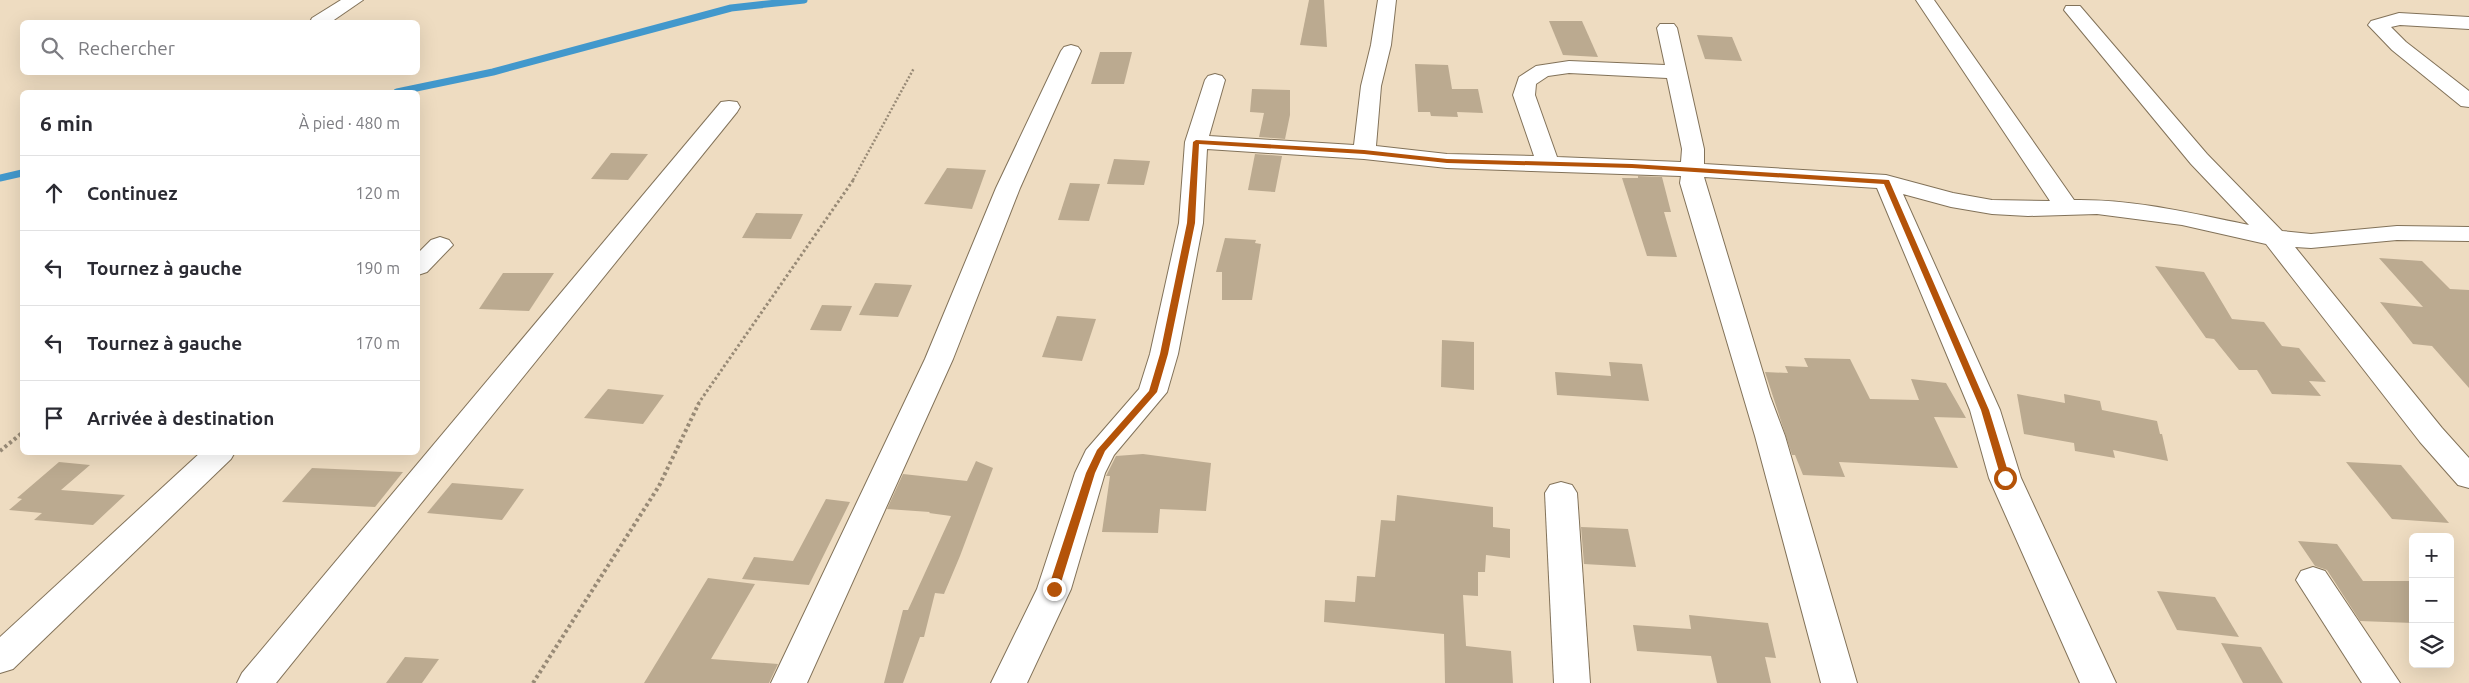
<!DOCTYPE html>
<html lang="fr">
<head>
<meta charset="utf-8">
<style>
	body { margin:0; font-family:Ubuntu,sans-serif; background:#f2f2f3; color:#2b2b33 }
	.controls { position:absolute; right:15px; bottom:15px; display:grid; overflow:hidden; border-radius:8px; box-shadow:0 5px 20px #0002 }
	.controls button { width:45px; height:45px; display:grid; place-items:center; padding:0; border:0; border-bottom:1px solid #e1e1e2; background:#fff; color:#2b2b33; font:25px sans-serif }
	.stop { position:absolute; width:15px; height:15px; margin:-11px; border:4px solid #b45309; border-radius:50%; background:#fff }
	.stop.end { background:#b45309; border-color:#fff; box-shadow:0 1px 5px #0008 }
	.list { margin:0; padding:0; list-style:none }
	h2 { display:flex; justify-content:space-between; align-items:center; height:65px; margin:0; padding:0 20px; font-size:21px }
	h2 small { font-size:16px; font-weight:400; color:#7c7c81 }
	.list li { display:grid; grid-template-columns:32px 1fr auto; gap:15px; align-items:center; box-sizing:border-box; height:75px; padding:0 20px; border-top:1px solid #e1e1e2 }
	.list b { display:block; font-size:19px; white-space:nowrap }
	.list em { font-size:16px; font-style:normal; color:#7c7c81 }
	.icon { flex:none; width:28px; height:28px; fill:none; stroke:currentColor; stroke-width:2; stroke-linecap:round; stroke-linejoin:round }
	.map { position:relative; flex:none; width:2469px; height:683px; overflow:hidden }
	.search { position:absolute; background:#fff; box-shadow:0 5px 20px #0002; left:20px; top:20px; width:400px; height:55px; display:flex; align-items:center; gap:12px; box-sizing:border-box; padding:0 18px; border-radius:8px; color:#7c7c81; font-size:19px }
	.panel { position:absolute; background:#fff; box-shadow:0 5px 20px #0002; left:20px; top:90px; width:400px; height:365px; border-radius:8px }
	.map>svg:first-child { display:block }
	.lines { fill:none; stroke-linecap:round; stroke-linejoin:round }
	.stream { stroke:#4298cc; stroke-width:7 }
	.building { fill:#bbaa90 }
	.minor-casing { stroke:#827259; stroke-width:2 }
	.path-far2 { stroke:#988a76; stroke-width:2.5; stroke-dasharray:2 2; stroke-linecap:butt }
	.path-far1 { stroke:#988a76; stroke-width:3; stroke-dasharray:2.5 2.5; stroke-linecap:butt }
	.path { stroke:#988a76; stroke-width:4; stroke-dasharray:3 3; stroke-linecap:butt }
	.minor { fill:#fff; fill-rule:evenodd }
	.route { fill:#b45309 }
</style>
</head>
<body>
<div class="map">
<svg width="2469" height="683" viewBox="0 0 2469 683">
	<rect width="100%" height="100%" fill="#eedcc1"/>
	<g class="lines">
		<g class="stream">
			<path d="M 397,92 L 493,72 L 731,8 L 804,0"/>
			<path d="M 0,178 L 22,173"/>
		</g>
	</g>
	<g class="building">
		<path d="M 1309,0 L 1324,0 L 1327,47 L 1300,45 Z"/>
		<path d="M 1549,21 L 1582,21 L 1598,57 L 1563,55 Z"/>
		<path d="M 1697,35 L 1732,37 L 1742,61 L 1705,59 Z"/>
		<path d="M 1100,52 L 1132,52 L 1124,84 L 1091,84 Z"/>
		<path d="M 1415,64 L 1448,65 L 1452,89 L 1478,89 L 1483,113 L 1457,112 L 1458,117 L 1431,116 L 1430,112 L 1418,112 Z"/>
		<path d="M 1252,89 L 1290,90 L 1290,115 L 1285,139 L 1259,137 L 1264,113 L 1250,112 Z"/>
		<path d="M 611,153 L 648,154 L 628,180 L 591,179 Z"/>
		<path d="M 1255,154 L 1282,156 L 1275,192 L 1248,190 Z"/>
		<path d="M 1114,159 L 1150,161 L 1144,185 L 1107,184 Z"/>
		<path d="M 947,168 L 986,170 L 972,209 L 924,204 Z"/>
		<path d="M 1638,176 L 1662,177 L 1671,212 L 1664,212 L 1677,257 L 1647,256 L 1622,178 L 1638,178 Z"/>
		<path d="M 1070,183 L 1100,184 L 1089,221 L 1058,220 Z"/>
		<path d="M 756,213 L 803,214 L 791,239 L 742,238 Z"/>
		<path d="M 1225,238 L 1256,240 L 1255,243 L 1261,244 L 1252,300 L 1222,300 L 1222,272 L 1216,272 Z"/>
		<path d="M 2379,258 L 2422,261 L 2450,289 L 2469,290 L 2469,388 L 2432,346 L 2413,344 L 2380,302 L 2423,307 Z"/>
		<path d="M 2155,266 L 2204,272 L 2232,319 L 2264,322 L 2282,346 L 2299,348 L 2326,382 L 2309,381 L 2321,396 L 2272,394 L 2257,370 L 2239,370 L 2214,339 L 2206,338 Z"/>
		<path d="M 503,273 L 554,273 L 529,311 L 479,309 Z"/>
		<path d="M 875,283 L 912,285 L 898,317 L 859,315 Z"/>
		<path d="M 822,305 L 852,306 L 841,331 L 810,330 Z"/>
		<path d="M 1057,316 L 1096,319 L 1082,361 L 1042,357 Z"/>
		<path d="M 1442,340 L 1474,342 L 1474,390 L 1441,387 Z"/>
		<path d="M 1804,358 L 1850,359 L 1870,399 L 1919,400 L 1911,379 L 1946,383 L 1966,418 L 1934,417 L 1958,468 L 1839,462 L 1845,477 L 1803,475 L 1795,455 L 1792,455 L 1765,372 L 1788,373 L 1785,366 L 1808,367 Z"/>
		<path d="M 1609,362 L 1642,364 L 1649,401 L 1557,395 L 1555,372 L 1611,376 Z"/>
		<path d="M 608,389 L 664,395 L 643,424 L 584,418 Z"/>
		<path d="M 2017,394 L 2065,403 L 2064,394 L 2100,401 L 2102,410 L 2157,421 L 2160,434 L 2162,434 L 2168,461 L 2113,450 L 2115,458 L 2075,451 L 2074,443 L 2024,434 Z"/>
		<path d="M 1143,454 L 1211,463 L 1206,511 L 1160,509 L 1158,533 L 1102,532 L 1110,476 L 1106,476 L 1116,456 Z"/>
		<path d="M 976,461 L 993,468 L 960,556 L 944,594 L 935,593 L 924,637 L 920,637 L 903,683 L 884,683 L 903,610 L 908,610 L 951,516 L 929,513 L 930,512 L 887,509 L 903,474 L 967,481 Z"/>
		<path d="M 59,462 L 90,465 L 61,490 L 125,495 L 93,525 L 34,520 L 42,513 L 9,510 L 22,499 L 17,498 Z"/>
		<path d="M 2346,462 L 2401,465 L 2449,523 L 2392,519 Z"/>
		<path d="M 312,468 L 403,472 L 375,507 L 282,502 Z"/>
		<path d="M 452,483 L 524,489 L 502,520 L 427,513 Z"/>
		<path d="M 1397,495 L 1493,507 L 1493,527 L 1510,529 L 1510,558 L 1486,555 L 1485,572 L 1478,572 L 1478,596 L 1463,595 L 1466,646 L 1511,651 L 1513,683 L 1445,683 L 1444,634 L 1324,622 L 1325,600 L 1355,602 L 1357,576 L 1375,577 L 1381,520 L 1395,521 Z"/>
		<path d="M 826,499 L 850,502 L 809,585 L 742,579 L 754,557 L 793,561 Z"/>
		<path d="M 1581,527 L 1628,529 L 1636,567 L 1584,564 Z"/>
		<path d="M 2298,541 L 2337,544 L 2363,581 L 2413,581 L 2413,623 L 2360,621 L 2327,570 L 2315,566 Z"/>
		<path d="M 708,578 L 755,584 L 711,659 L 778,664 L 769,683 L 644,683 Z"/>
		<path d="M 2157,591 L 2215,597 L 2239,637 L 2177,630 Z"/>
		<path d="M 1689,615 L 1768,623 L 1776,658 L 1765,657 L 1771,683 L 1717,683 L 1711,656 L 1637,651 L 1633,625 L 1691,629 Z"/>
		<path d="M 2221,643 L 2261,647 L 2283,683 L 2243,683 Z"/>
		<path d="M 405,657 L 439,659 L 422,683 L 386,683 Z"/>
	</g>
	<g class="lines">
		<defs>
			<g id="minor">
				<path d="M 341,0 L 363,0 L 331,22 L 310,22 L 312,18 Z"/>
				<path d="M 1378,0 L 1396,0 L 1391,45 L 1381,86 L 1376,146 L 1447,154 L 1534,156 L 1513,95 L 1519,77 L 1536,66 L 1569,61 L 1665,65 L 1657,28 L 1660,24 L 1674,24 L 1677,28 L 1704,149 L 1704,164 L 1886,175 L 1953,193 L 1992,200 L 2050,201 L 1916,0 L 1934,0 L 2074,200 C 2133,199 2191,213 2249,225 L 2191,164 L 2064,10 L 2066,6 L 2080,6 L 2207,154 L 2282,231 L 2311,234 L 2397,226 L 2469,227 L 2469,241 L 2397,240 L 2311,248 L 2295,247 L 2442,428 L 2469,458 L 2469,488 L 2458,485 L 2420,442 L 2266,244 L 2182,225 L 2097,214 L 2028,216 L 1992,214 L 1951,207 L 1903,194 L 2000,410 L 2021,478 L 2116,683 L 2080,683 L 1989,478 L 1970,410 L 1877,188 L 1704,177 L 1770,396 L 1785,436 L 1857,683 L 1821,683 L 1755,436 L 1680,183 L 1681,176 L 1447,168 L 1364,159 L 1207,149 L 1203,223 L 1178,354 L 1167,392 L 1114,455 L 1105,473 L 1071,589 L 1027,683 L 991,683 L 1037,589 L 1075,473 L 1086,450 L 1139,389 L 1150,354 L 1179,223 L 1185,142 L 1205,80 L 1208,76 L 1215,74 L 1222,76 L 1225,80 L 1209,136 L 1354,145 L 1361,86 L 1371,45 ZM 1569,73 L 1667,78 L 1682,149 L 1681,162 L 1557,157 L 1535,95 L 1536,84 L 1548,76 Z"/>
				<path d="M 2399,13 L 2469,17 L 2469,29 L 2400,25 L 2391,27 L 2406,42 L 2469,91 L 2469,107 L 2461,106 L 2392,50 L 2368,25 L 2371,21 Z"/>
				<path d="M 1071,45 L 1078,47 L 1081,51 L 1020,188 L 953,359 L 807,683 L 771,683 L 925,359 L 996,188 L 1061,51 L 1064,47 Z"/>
				<path d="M 729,101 L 737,102 L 740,107 L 737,112 L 276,683 L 237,683 L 242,673 L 721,102 Z"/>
				<path d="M 440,237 L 449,240 L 453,245 L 427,272 L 418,275 L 418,253 L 431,240 Z"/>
				<path d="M 201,452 L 235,452 L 231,459 L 13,669 L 0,673 L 0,637 Z"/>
				<path d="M 1561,482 L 1572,485 L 1577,493 L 1590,683 L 1554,683 L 1545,493 L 1550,485 Z"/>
				<path d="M 2313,567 L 2325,571 L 2400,683 L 2362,683 L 2296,580 L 2301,571 Z"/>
			</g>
		</defs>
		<use href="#minor" class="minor-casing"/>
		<path class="path-far2" d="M 853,180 L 914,68"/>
		<path class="path-far1" d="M 698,404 L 854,179"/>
		<g class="path">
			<path d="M 0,451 L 22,433"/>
			<path d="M 533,683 L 659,486 L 699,403"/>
		</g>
		<use href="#minor" class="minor"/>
	</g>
	<path class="route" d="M 1196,140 L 1364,150 L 1447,159 L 1632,164 L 1889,180 L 1989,410 L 2010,478 L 2005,481 L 2001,478 L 1981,410 L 1884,184 L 1632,168 L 1447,163 L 1364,154 L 1199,144 L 1195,223 L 1168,354 L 1157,392 L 1105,451 L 1095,473 L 1059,589 L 1054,593 L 1050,591 L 1048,589 L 1086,473 L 1097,450 L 1149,391 L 1160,354 L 1187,223 L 1193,142 Z"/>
</svg>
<div class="controls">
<button>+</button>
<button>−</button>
<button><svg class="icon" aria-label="layers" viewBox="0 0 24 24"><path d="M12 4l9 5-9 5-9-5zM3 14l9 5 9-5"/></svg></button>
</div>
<div class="stop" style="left:2005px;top:478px"></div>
<div class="stop end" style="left:1054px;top:589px"></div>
<div class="search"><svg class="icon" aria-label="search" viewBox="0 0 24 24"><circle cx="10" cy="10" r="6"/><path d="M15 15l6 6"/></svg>Rechercher</div>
<section class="panel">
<h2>6 min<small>À pied · 480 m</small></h2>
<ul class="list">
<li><svg class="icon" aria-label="ahead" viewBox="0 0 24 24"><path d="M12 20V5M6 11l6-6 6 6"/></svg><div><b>Continuez</b></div><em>120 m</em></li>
<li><svg class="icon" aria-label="left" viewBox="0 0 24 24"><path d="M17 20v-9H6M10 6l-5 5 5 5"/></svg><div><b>Tournez à gauche</b></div><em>190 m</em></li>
<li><svg class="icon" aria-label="left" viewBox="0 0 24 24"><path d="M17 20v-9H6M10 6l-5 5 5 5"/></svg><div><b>Tournez à gauche</b></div><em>170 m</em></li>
<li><svg class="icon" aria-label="arrive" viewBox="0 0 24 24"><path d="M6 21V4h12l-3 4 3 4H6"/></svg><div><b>Arrivée à destination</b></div></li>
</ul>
</section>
</div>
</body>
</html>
